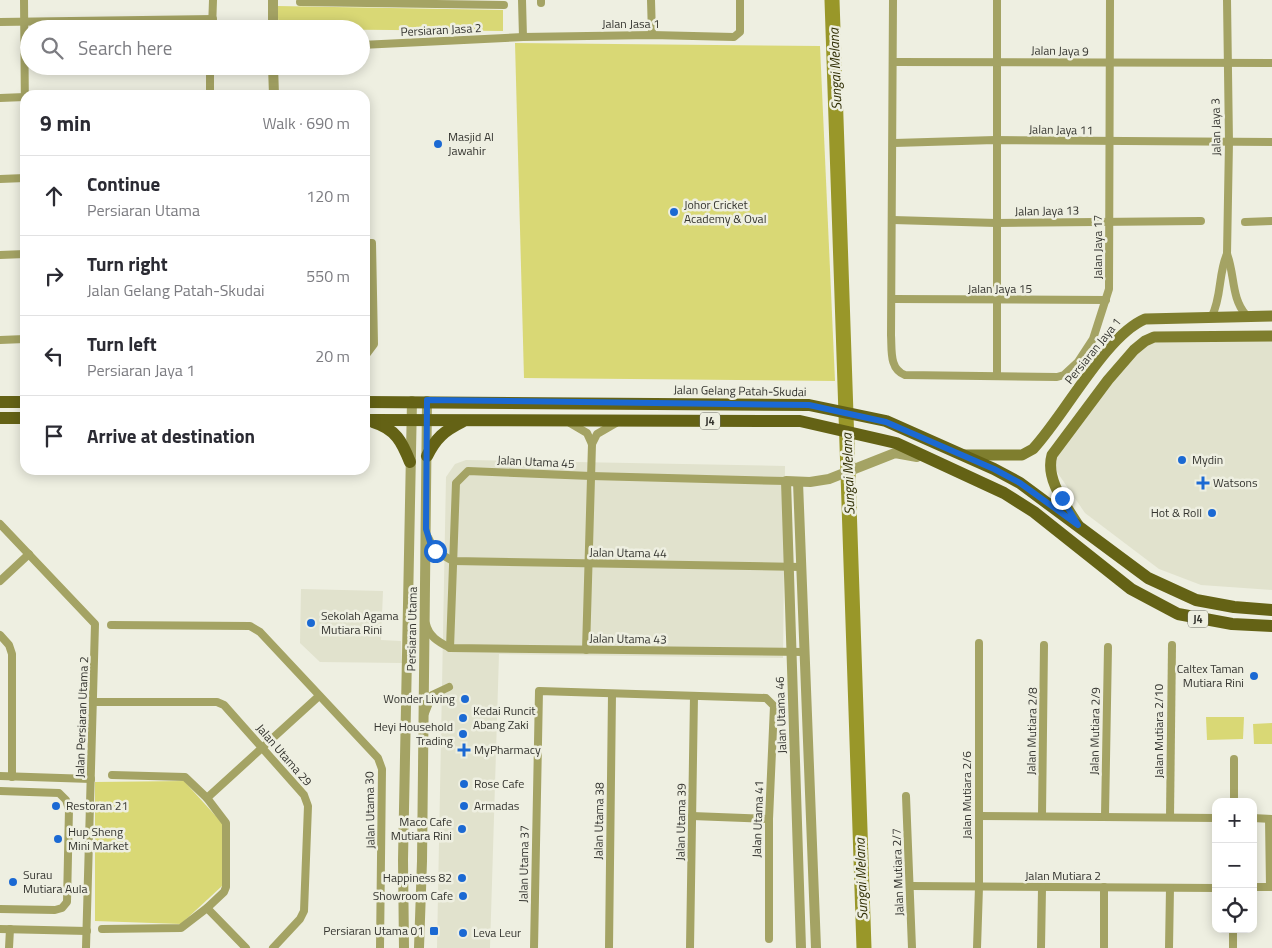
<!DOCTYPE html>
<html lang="en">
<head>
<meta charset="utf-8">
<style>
	body { margin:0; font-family:"Titillium Web",sans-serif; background:#f7f7f7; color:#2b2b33 }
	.controls { position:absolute; right:15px; bottom:15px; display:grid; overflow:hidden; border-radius:10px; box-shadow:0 2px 12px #0003 }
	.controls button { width:45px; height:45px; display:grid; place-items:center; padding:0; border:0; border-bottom:1px solid #e1e1e2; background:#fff; color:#2b2b33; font:25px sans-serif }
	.stop { position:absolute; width:15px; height:15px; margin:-11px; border:4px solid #1b69d3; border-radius:50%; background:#fff }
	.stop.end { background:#1b69d3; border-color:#fff; box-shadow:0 1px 5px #0008 }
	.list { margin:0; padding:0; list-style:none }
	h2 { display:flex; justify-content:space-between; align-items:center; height:65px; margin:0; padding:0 20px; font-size:21px }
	h2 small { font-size:16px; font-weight:400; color:#7c7c81 }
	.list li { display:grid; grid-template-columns:32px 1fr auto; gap:15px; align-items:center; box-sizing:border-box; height:80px; padding:0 20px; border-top:1px solid #e1e1e2 }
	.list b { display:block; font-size:19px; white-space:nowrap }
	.list p { margin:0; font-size:16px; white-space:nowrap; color:#7c7c81 }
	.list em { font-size:16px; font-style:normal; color:#7c7c81 }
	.icon { flex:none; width:28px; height:28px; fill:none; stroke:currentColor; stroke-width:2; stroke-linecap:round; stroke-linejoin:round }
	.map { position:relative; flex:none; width:1272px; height:948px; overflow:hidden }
	.search { position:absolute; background:#fff; box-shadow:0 2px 12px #0003; left:20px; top:20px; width:350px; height:55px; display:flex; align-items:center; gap:12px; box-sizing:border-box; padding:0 18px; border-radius:28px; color:#7c7c81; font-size:19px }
	.panel { position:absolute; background:#fff; box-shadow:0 2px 12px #0003; left:20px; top:90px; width:350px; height:385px; border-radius:15px }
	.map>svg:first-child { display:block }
	.built { fill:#e1e2cd }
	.green { fill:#d9d875 }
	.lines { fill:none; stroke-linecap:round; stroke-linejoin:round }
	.river { stroke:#999729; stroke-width:15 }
	.minor { stroke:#a4a364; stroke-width:8 }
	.tertiary { stroke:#a4a364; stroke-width:10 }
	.secondary { stroke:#7f7e2e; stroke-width:11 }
	.primary { stroke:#646215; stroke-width:12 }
	.route { stroke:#1b69d3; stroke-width:6 }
	.poi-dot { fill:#1b69d3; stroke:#eeefe1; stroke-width:2 }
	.labels { text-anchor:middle; stroke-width:5; stroke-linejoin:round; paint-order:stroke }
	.shield { fill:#eeefe1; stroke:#6c6d65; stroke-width:1 }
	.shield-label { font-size:11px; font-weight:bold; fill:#353530 }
	.street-label { font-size:12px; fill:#353530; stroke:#eeefe1 }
	.poi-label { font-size:12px; fill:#353530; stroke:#eeefe1; text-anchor:start }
	.water-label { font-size:14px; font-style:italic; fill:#2d2b00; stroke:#eeefe1 }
</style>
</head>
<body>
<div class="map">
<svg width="1272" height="948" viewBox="0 0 1272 948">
	<rect width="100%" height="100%" fill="#eeefe1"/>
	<g class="built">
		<path d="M 365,244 L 369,247 L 371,345 L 365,352 Z"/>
		<path d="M 1272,338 L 1272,590 L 1201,585 L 1159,569 L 1085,513 L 1055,469 L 1055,455 L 1144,341 Z"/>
		<path d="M 466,460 L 785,466 L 783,658 L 499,654 L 490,948 L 437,948 L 446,477 L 455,464 Z"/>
		<path d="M 301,589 L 383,591 L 381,640 L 401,641 L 402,663 L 320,662 L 300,643 Z"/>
	</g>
	<g class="green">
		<path d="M 277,6 L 503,10 L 503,31 L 279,29 Z"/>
		<path d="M 515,43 L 820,46 L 835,381 L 524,378 Z"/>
		<path d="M 1206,717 L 1244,717 L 1243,739 L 1207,740 Z"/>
		<path d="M 1272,723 L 1272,744 L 1254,744 L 1253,724 Z"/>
		<path d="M 184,781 L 223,824 L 222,886 L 181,924 L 95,921 L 95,782 Z"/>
	</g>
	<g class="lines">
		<path class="river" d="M 832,0 L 864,948"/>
		<g class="minor">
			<path d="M 24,0 L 25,114"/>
			<path d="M 522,0 L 523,37"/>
			<path d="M 651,0 L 652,35"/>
			<path d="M 893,0 L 891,335 C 892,350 889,369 905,375 L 1057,377 L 1064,375 L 1078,362 L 1093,339 L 1109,289 L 1110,0"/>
			<path d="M 997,0 L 997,375"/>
			<path d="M 1227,0 L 1229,142 L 1227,254 C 1235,275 1231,298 1246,315"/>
			<path d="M 300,2 L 504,5"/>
			<path d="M 541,3 L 541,0"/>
			<path d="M 0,22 L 213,19"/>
			<path d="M 212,29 L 213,0"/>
			<path d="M 361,45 L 523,37 L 652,35 L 734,37 L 740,32 L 740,0"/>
			<path d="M 893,62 L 1272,63"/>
			<path d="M 210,66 L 210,95"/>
			<path d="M 0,98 L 25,97"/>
			<path d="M 894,143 L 995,140 L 1272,142"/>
			<path d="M 0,179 L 25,178"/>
			<path d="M 893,220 L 996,223 L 1201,221"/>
			<path d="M 1245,222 L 1272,221"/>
			<path d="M 365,243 L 372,243 L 374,344 L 365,356"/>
			<path d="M 0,255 L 25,254"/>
			<path d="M 893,299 L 1106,300"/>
			<path d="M 1212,316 C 1222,296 1218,274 1227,254"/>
			<path d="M 0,340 L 25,339"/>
			<path d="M 570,423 L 587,433 L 592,444 L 586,650"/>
			<path d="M 592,444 L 597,434 L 616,423"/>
			<path d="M 0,524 L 95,624 L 86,948"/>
			<path d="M 428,537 L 435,551 L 453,561 L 801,567"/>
			<path d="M 0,581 L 29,554"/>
			<path d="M 426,624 C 429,637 439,642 450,648 L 805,652"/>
			<path d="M 111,625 L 250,626 L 260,632 L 378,758 L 382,769 L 380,948"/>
			<path d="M 0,635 L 9,645 L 12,654 L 12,777"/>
			<path d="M 450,648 L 456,483 L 468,471 L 591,476 L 786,481"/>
			<path d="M 93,702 L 217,702 L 224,705 L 304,795 L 308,806 L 304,911 L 300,919 L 273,948"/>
			<path d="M 425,713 L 432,695 L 449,687"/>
			<path d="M 1234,759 L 1234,802"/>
			<path d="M 0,776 L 91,779"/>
			<path d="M 0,791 L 59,793 L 66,800 L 69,809 L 67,902 L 62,908 L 55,910 L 0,909"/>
			<path d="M 906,796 L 912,948"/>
			<path d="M 207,798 L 319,696"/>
			<path d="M 692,816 L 769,819"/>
			<path d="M 979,816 L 1216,818"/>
			<path d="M 1042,816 L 1044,645"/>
			<path d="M 1105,816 L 1108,647"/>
			<path d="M 1170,817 L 1172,645"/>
			<path d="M 1253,818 L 1272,819"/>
			<path d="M 1269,819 L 1270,887"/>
			<path d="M 911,886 L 1216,888"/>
			<path d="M 1253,887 L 1272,887"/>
			<path d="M 207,908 L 246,948"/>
			<path d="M 0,929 L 87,931"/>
			<path d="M 102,929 L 181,928 L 207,908 L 224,892 L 226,887 L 226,823 L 207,798 L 185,777 L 112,775"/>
			<path d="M 1233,929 L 1233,948"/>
			<path d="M 9,948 L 10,929"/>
			<path d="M 534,948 L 539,691 L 766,698 L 774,706 L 769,819 L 769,939"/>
			<path d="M 609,948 L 612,694"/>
			<path d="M 690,948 L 694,696"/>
			<path d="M 977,948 L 979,887 L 979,643"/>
			<path d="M 1041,948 L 1042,888"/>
			<path d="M 1104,948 L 1104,887"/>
			<path d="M 1169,948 L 1170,888"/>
		</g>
		<g class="tertiary">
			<path d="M 273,0 L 273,29"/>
			<path d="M 273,66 L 274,95"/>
			<path d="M 798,482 L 816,948"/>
			<path d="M 404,948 L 403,860 L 412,401"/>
			<path d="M 419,948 L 422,861 L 427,401"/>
			<path d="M 801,948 L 786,481 L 810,482 L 829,479 L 895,453 L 917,457"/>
		</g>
		<g class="secondary">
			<path d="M 964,455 L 1022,455 L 1033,449 C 1065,415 1105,336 1145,319 L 1272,316"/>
			<path d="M 1078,525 C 1065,504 1045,479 1052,455 L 1108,380 L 1134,350 L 1145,341 L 1154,337 L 1272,336"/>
		</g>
		<g class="primary">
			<path d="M 0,402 L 25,402"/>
			<path d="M 365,402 L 809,405 L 886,421 L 994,469 L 1020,483 L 1148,578 L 1196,600 L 1234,607 L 1272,610"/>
			<path d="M 0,418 L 25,418"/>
			<path d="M 365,420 L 800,421 L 896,443 L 1004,493 L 1034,512 L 1131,589 L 1178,614 L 1232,624 L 1272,626"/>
			<path d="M 373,422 C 396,429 402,442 410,462"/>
			<path d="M 427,456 C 436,438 444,431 462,422"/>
		</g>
	</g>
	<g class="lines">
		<path class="route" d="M 435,551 L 431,545 L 426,529 L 427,400 L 809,405 L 886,422 L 994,469 L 1020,483 L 1078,525 L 1062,498"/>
	</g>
	<g class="poi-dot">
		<circle cx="438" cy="144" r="5"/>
		<circle cx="674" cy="212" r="5"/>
		<circle cx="1182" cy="460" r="5"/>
		<path d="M1200.5 475.5h5v5h5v5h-5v5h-5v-5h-5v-5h5z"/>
		<circle cx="1212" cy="513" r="5"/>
		<circle cx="311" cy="623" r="5"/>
		<circle cx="1254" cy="676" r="5"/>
		<circle cx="465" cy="699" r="5"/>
		<circle cx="463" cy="718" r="5"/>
		<circle cx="463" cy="734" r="5"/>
		<path d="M461.5 742.5h5v5h5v5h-5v5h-5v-5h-5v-5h5z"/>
		<circle cx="464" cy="784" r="5"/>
		<circle cx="56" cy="806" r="5"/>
		<circle cx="464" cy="806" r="5"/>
		<circle cx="462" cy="829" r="5"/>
		<circle cx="58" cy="839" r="5"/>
		<circle cx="462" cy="878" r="5"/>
		<circle cx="13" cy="882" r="5"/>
		<circle cx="463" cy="896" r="5"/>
		<rect x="429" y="926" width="10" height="10" rx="2.5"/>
		<circle cx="463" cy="933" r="5"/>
	</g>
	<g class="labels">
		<g class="shield">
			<rect x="700" y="412.5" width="20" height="17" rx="4"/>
			<rect x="1188" y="610.5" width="20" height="17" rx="4"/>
		</g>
		<g class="shield-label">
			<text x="710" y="425">J4</text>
			<text x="1198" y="623">J4</text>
		</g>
		<g class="street-label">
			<text x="631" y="28">Jalan Jasa 1</text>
			<text transform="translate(441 30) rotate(-3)" y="4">Persiaran Jasa 2</text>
			<text transform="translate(1060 51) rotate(1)" y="4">Jalan Jaya 9</text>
			<text transform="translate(1216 127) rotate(-91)" y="4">Jalan Jaya 3</text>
			<text transform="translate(1061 130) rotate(1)" y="4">Jalan Jaya 11</text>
			<text transform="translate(1047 211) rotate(-1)" y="4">Jalan Jaya 13</text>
			<text transform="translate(1098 247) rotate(-90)" y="4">Jalan Jaya 17</text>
			<text x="1000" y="293">Jalan Jaya 15</text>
			<text transform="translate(1093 351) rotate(-51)" y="4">Persiaran Jaya 1</text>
			<text transform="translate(740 391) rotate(1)" y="4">Jalan Gelang Patah-Skudai</text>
			<text transform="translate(536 462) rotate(3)" y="4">Jalan Utama 45</text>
			<text transform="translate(628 553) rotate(1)" y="4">Jalan Utama 44</text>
			<text transform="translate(412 629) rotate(-89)" y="4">Persiaran Utama</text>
			<text transform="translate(628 639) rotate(1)" y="4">Jalan Utama 43</text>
			<text transform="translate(781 715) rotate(-92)" y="4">Jalan Utama 46</text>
			<text transform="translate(82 717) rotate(-88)" y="4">Jalan Persiaran Utama 2</text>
			<text transform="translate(1032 731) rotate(-89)" y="4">Jalan Mutiara 2/8</text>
			<text transform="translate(1095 731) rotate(-89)" y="4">Jalan Mutiara 2/9</text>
			<text transform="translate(1159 731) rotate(-90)" y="4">Jalan Mutiara 2/10</text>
			<text transform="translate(284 755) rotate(49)" y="4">Jalan Utama 29</text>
			<text transform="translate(967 795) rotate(-90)" y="4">Jalan Mutiara 2/6</text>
			<text transform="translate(370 810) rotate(-91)" y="4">Jalan Utama 30</text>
			<text transform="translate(758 819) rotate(-88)" y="4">Jalan Utama 41</text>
			<text transform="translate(599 821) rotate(-89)" y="4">Jalan Utama 38</text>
			<text transform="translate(681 822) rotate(-89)" y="4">Jalan Utama 39</text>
			<text transform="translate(524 864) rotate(-89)" y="4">Jalan Utama 37</text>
			<text transform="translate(898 872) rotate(-92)" y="4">Jalan Mutiara 2/7</text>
			<text x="1063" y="880">Jalan Mutiara 2</text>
		</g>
		<g class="poi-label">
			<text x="448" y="141">Masjid Al<tspan x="448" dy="14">Jawahir</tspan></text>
			<text x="684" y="209">Johor Cricket<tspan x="684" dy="14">Academy &amp; Oval</tspan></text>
			<text x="1192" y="464">Mydin</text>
			<text x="1213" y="487">Watsons</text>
			<text x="1202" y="517" text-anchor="end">Hot &amp; Roll</text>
			<text x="321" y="620">Sekolah Agama<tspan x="321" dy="14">Mutiara Rini</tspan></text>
			<text x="1244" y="673" text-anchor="end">Caltex Taman<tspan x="1244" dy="14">Mutiara Rini</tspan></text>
			<text x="455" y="703" text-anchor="end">Wonder Living</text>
			<text x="473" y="715">Kedai Runcit<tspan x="473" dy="14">Abang Zaki</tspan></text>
			<text x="453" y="731" text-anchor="end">Heyi Household<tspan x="453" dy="14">Trading</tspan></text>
			<text x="474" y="754">MyPharmacy</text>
			<text x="474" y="788">Rose Cafe</text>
			<text x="66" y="810">Restoran 21</text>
			<text x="474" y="810">Armadas</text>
			<text x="452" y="826" text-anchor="end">Maco Cafe<tspan x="452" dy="14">Mutiara Rini</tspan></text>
			<text x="68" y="836">Hup Sheng<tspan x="68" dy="14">Mini Market</tspan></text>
			<text x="23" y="879">Surau<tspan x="23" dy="14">Mutiara Aula</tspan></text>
			<text x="452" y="882" text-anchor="end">Happiness 82</text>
			<text x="453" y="900" text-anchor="end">Showroom Cafe</text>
			<text x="424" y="935" text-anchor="end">Persiaran Utama 01</text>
			<text x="473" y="937">Leva Leur</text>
		</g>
		<g class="water-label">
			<text transform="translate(835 69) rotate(-92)" y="5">Sungai Melana</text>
			<text transform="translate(848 474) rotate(-92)" y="5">Sungai Melana</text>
			<text transform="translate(861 879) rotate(-92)" y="5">Sungai Melana</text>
		</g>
	</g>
</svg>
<div class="controls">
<button>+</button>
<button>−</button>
<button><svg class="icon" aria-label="locate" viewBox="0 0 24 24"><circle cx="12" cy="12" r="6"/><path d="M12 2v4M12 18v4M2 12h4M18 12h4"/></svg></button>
</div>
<div class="stop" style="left:435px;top:551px"></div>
<div class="stop end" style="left:1062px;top:498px"></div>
<div class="search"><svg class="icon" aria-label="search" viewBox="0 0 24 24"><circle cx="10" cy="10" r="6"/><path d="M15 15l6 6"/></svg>Search here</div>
<section class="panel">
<h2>9 min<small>Walk · 690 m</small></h2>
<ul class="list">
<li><svg class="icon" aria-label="ahead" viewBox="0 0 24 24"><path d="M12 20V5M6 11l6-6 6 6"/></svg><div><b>Continue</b><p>Persiaran Utama</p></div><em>120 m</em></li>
<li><svg class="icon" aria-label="right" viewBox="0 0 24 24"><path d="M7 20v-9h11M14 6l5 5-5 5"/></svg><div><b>Turn right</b><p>Jalan Gelang Patah-Skudai</p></div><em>550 m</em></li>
<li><svg class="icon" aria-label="left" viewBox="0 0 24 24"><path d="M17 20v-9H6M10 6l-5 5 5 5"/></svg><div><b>Turn left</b><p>Persiaran Jaya 1</p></div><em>20 m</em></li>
<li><svg class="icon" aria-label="arrive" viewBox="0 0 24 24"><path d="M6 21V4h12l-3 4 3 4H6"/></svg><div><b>Arrive at destination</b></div></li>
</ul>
</section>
</div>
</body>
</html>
